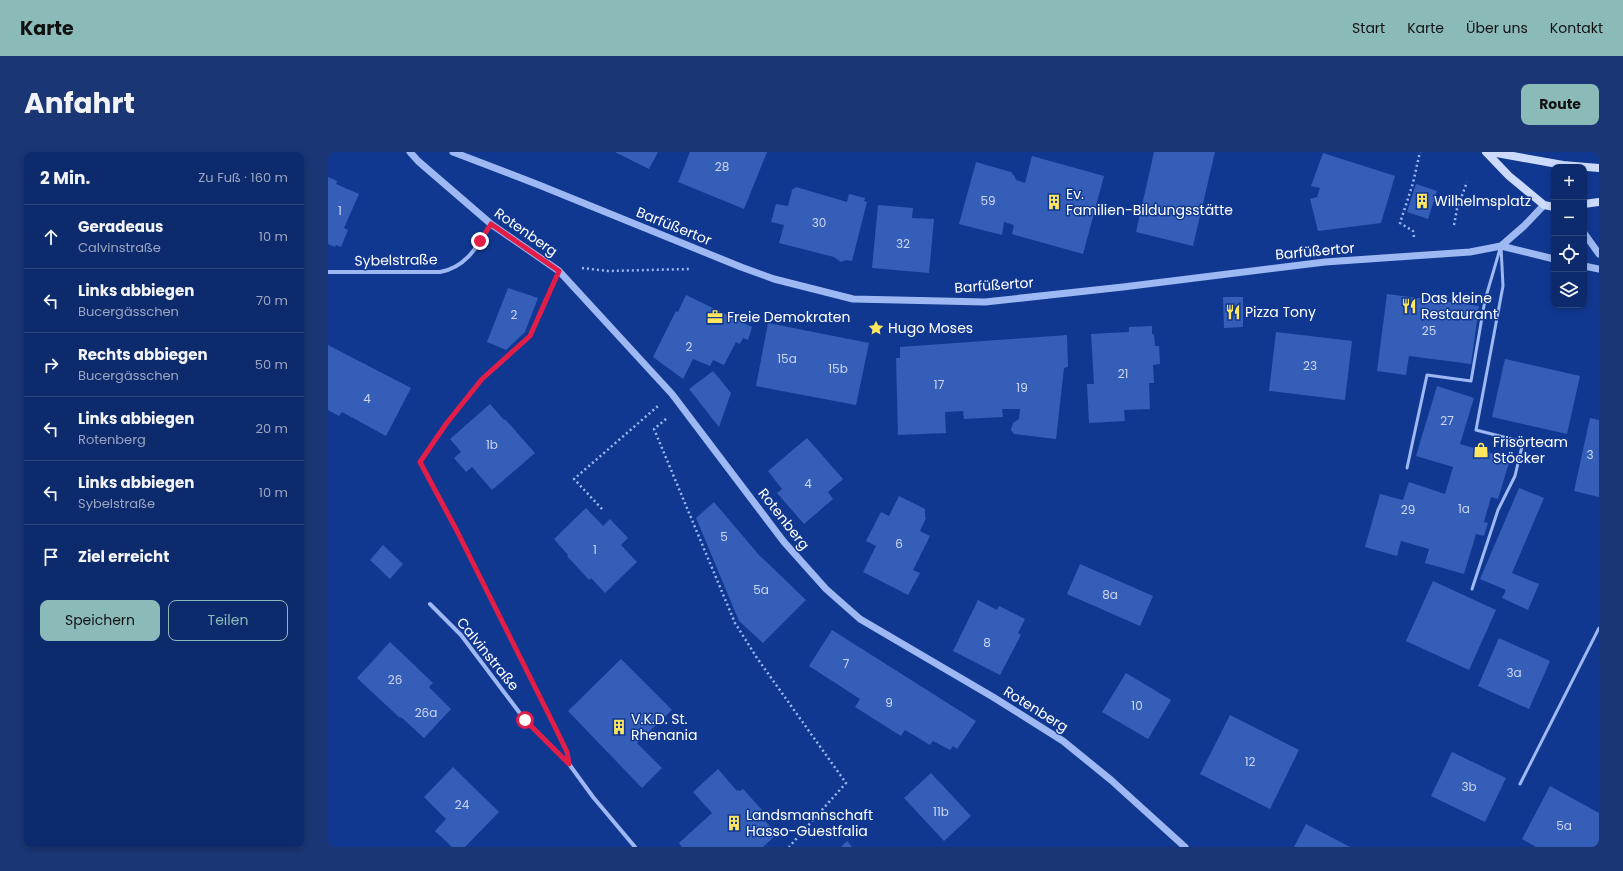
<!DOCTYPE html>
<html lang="de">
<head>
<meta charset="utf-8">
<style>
	body { margin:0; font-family:Poppins,sans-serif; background:#1b3675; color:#f1f3f6 }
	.controls { position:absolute; right:12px; top:12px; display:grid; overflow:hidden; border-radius:8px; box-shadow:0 2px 6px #0003 }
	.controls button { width:36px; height:36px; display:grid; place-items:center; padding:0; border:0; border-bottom:1px solid #2d4680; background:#0d2a6d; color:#f1f3f6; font:20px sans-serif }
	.stop { position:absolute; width:12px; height:12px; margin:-9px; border:3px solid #e11d48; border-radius:50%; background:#fff }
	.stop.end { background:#e11d48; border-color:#fff; box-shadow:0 1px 4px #0008 }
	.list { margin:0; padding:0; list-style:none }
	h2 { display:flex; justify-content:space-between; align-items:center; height:52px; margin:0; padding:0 16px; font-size:17px }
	h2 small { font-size:13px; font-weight:400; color:#9aa7c2 }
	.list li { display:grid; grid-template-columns:26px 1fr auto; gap:12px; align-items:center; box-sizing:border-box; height:64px; padding:0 16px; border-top:1px solid #2d4680 }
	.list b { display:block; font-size:15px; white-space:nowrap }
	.list p { margin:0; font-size:13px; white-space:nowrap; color:#9aa7c2 }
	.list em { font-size:13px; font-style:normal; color:#9aa7c2 }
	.actions { display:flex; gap:8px; padding:12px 16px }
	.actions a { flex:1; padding:9px 0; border:1px solid #8bbbb9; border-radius:8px; text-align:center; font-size:14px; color:#8bbbb9 }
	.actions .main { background:#8bbbb9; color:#111 }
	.icon { flex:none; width:22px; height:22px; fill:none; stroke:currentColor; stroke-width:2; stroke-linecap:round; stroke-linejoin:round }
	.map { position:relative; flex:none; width:1271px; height:695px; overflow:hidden; border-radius:8px }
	header { display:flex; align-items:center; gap:24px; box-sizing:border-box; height:56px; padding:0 20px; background:#8bbbb9; color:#111 }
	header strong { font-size:19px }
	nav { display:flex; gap:22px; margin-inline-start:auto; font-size:14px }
	.intro { display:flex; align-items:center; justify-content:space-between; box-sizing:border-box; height:96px; padding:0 24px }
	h1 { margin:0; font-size:28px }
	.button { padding:10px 18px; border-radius:8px; background:#8bbbb9; color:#111; font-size:14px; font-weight:700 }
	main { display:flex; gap:24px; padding:0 24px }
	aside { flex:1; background:#0d2a6d; border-radius:8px; box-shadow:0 2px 6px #0003 }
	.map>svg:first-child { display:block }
	.building { fill:#355eb9 }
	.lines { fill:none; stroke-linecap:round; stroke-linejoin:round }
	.path { stroke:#9db8f2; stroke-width:2.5; stroke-dasharray:2 3; stroke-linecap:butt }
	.service { stroke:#9db8f2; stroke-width:3 }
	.minor { stroke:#9db8f2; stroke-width:4 }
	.tertiary { stroke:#9db8f2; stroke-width:7 }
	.secondary { stroke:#ccdbfc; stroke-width:8 }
	.route { stroke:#e11d48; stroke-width:5 }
	.labels { text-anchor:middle; stroke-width:3; stroke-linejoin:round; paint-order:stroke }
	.number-label { font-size:12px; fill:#ccd7ee }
	.poi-label { font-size:14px; fill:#fff; stroke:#113891; text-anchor:start }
	.street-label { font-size:14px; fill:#fff; stroke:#113891 }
</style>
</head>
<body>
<header>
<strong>Karte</strong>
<nav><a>Start</a><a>Karte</a><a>Über uns</a><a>Kontakt</a></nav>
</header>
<div class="intro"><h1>Anfahrt</h1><a class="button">Route</a></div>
<main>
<aside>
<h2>2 Min.<small>Zu Fuß · 160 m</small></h2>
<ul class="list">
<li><svg class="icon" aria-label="ahead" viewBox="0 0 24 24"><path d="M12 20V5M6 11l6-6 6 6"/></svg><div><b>Geradeaus</b><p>Calvinstraße</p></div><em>10 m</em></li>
<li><svg class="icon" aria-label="left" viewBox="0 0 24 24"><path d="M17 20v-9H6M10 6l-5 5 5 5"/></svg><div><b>Links abbiegen</b><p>Bucergässchen</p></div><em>70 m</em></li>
<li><svg class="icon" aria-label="right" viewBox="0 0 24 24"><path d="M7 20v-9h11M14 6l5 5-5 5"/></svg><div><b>Rechts abbiegen</b><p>Bucergässchen</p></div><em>50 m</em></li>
<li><svg class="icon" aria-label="left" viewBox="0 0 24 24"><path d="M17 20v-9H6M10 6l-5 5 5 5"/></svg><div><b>Links abbiegen</b><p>Rotenberg</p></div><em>20 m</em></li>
<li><svg class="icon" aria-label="left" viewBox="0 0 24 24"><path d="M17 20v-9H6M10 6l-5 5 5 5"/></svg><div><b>Links abbiegen</b><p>Sybelstraße</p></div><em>10 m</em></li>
<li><svg class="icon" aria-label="arrive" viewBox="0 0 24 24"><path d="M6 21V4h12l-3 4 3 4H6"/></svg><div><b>Ziel erreicht</b></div></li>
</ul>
<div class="actions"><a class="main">Speichern</a><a>Teilen</a></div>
</aside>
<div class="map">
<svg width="1271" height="695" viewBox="0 0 1271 695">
	<rect width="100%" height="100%" fill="#113891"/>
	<g class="building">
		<path d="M 287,0 L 330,0 L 321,17 Z"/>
		<path d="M 362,0 L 439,0 L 416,57 L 350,30 Z"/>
		<path d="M 826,0 L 887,0 L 865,94 L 808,80 Z"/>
		<path d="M 995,1 L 1067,24 L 1053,71 L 990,79 L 982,47 L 989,45 L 992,36 L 983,34 Z"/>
		<path d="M 704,4 L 776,24 L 755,102 L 684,82 L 686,73 L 676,70 L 674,83 L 631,72 L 648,10 L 683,20 L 687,25 L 688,28 L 697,31 Z"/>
		<path d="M 0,25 L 9,29 L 8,32 L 31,42 L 16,76 L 20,78 L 13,95 L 8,93 L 7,95 L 0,92 Z"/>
		<path d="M 1088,32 L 1109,39 L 1100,67 L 1079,60 Z"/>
		<path d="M 468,35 L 519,50 L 521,42 L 537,46 L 536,49 L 539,50 L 524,109 L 518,108 L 513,110 L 506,105 L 451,91 L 456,73 L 443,70 L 448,52 L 460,54 L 464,38 Z"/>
		<path d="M 550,53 L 585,56 L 584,66 L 606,67 L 601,121 L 544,116 Z"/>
		<path d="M 180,136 L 210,146 L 197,180 L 178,198 L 159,190 Z"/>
		<path d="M 1059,142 L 1151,154 L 1143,212 L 1081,204 L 1078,223 L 1049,219 Z"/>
		<path d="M 358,143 L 424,175 L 420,188 L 415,186 L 412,192 L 408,190 L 396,213 L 385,208 L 382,214 L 365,207 L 355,227 L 325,205 L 348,159 L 350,160 Z"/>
		<path d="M 895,145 L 915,145 L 915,175 L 896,176 Z"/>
		<path d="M 440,171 L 541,191 L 528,253 L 428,234 Z"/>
		<path d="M 824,174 L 824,182 L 826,182 L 827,194 L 831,194 L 832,212 L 825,213 L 826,231 L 821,231 L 822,257 L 796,258 L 797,269 L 761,271 L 759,232 L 766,232 L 763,182 L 801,180 L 801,175 Z"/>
		<path d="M 948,180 L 1024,189 L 1017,248 L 941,239 Z"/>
		<path d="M 739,183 L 740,215 L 736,216 L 728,287 L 686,282 L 683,278 L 685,271 L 691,267 L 692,257 L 674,257 L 675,265 L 636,267 L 635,259 L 617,260 L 618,281 L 570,283 L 568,206 L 572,206 L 572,195 Z"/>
		<path d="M 0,193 L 83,236 L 58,284 L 14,260 L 11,264 L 0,258 Z"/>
		<path d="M 1177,207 L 1252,224 L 1239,282 L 1164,265 Z"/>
		<path d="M 385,219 L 403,241 L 391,275 L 361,237 Z"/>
		<path d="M 1109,234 L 1146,246 L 1132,292 L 1182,307 L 1170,347 L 1163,345 L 1156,370 L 1160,371 L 1156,384 L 1148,382 L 1136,422 L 1097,411 L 1101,397 L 1073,389 L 1069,404 L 1037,395 L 1052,342 L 1075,348 L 1081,330 L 1117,342 L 1125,315 L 1088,304 Z"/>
		<path d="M 162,252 L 176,268 L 177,267 L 207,301 L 164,338 L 144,315 L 138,320 L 126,306 L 133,300 L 122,287 Z"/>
		<path d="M 1262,266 L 1271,268 L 1271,345 L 1246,339 Z"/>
		<path d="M 479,286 L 515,327 L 500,340 L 505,347 L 476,372 L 449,341 L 454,337 L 440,319 Z"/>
		<path d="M 1191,336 L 1216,346 L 1184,421 L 1211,432 L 1200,458 L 1174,446 L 1178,438 L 1152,427 Z"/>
		<path d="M 571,344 L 597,357 L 597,365 L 598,366 L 592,379 L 602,384 L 585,418 L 592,421 L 580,443 L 535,420 L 548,394 L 538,389 L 553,360 L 561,364 Z"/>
		<path d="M 386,350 L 431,403 L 478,448 L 435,491 L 411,469 L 368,366 Z"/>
		<path d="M 258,356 L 275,374 L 282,367 L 300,386 L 293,393 L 309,410 L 277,441 L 263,426 L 261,428 L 239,404 L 240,403 L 226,387 Z"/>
		<path d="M 55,393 L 75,412 L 62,427 L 42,408 Z"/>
		<path d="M 752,412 L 825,444 L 812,474 L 739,442 Z"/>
		<path d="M 1105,429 L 1168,458 L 1141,518 L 1078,489 Z"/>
		<path d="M 650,448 L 669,458 L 671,454 L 697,467 L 690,481 L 693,483 L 672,523 L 625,499 Z"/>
		<path d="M 504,478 L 648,569 L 629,597 L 625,594 L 622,598 L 605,589 L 602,593 L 577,578 L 573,584 L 527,555 L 532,547 L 481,514 Z"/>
		<path d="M 1171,486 L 1222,509 L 1201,557 L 1150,534 Z"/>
		<path d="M 62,490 L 105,531 L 101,535 L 123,557 L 96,586 L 73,565 L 72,566 L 29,526 Z"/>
		<path d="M 293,507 L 344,558 L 309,591 L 334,616 L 314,636 L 240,559 Z"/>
		<path d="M 798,521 L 843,548 L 820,587 L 774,560 Z"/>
		<path d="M 902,563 L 971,598 L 942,657 L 872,622 Z"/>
		<path d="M 1124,600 L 1178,626 L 1157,670 L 1103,644 Z"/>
		<path d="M 125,615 L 171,660 L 137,695 L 124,695 L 107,679 L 118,667 L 96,645 Z"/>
		<path d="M 390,617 L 409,639 L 410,638 L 412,639 L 415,637 L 434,658 L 430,661 L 449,682 L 435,695 L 354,695 L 351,691 L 384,661 L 365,640 Z"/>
		<path d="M 603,621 L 643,664 L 616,689 L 576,646 Z"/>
		<path d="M 1222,634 L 1271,661 L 1271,695 L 1208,695 L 1194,687 Z"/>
		<path d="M 978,672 L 1022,695 L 966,695 Z"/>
		<path d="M 519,689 L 524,695 L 513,695 Z"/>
	</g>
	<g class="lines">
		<g class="path">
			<path d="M 1126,73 L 1129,57 L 1139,30"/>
			<path d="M 1086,85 L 1085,79 L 1072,71 L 1085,31 L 1092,0"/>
			<path d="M 254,116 L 280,119 L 361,117"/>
			<path d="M 338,267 L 326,277 L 407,471 L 429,506 L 518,631 L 461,695"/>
			<path d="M 274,357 L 246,327 L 330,254"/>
			<path d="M 222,566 L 129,379 L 92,311 L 118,272 L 154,227 L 202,183 L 222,138"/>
		</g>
		<g class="service">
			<path d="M 1079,316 L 1099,223 L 1143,229 L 1157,148 L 1172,97"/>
			<path d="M 1144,437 L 1170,358 L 1187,324 L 1195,290 L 1148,278 L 1175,134 L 1173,95"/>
			<path d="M 1192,632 L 1271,476"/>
		</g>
		<g class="minor">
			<path d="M 0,120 L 112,120 C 139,115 150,93 163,72"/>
			<path d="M 102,452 L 133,483 L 197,568 L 241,612 L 265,645 L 307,695"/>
		</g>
		<g class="tertiary">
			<path d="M 82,0 L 90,9 L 163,72 L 231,119 L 344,242 L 456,390 L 498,437 L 532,467 L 665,545 L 735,589 L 783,628 L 857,695"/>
			<path d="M 125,0 L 211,33 L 413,115 L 446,127 L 525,147 L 657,150 L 795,135 L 997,110 L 1142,100 L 1173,94 L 1196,74 L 1216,53"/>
			<path d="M 1256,81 L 1271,102"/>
			<path d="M 1173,94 L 1226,107"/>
			<path d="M 1256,114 L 1271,117"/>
		</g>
		<g class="secondary">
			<path d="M 1158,0 L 1181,24 L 1204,43 L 1216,53 L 1226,55"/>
			<path d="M 1163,0 L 1235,13 L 1271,16"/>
			<path d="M 1256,52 L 1271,50"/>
		</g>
	</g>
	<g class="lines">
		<path class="route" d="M 152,89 L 163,72 L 231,119 L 202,184 L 154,227 L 118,272 L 92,310 L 129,379 L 227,575 L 239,600 L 241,612 L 197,568"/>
	</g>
	<defs>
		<symbol id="building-bare" viewBox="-9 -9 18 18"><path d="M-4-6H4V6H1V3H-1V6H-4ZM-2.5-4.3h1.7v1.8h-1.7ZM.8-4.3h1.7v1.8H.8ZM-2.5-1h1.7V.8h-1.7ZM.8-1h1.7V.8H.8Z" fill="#ffe65f" stroke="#113891" stroke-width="2.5" paint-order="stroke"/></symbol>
		<symbol id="restaurant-bare" viewBox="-9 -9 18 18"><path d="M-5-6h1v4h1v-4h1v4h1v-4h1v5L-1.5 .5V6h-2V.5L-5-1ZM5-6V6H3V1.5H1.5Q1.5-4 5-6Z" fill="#ffe65f" stroke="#113891" stroke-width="2.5" paint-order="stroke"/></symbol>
		<symbol id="office-bare" viewBox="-9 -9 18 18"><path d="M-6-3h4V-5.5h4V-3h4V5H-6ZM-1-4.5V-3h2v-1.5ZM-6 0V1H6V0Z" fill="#ffe65f" stroke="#113891" stroke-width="2.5" paint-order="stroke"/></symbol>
		<symbol id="sight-bare" viewBox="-9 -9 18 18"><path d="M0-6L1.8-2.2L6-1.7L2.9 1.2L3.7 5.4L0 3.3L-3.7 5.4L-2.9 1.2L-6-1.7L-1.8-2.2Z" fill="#ffe65f" stroke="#113891" stroke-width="2.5" paint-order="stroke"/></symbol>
		<symbol id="shop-bare" viewBox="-9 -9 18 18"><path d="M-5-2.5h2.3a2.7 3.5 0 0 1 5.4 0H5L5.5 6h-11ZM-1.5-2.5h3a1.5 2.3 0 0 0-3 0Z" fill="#ffe65f" stroke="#113891" stroke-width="2.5" paint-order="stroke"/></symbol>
	</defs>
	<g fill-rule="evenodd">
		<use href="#building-bare" x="1083" y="38" width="22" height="22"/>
		<use href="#building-bare" x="715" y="39" width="22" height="22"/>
		<use href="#restaurant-bare" x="1070" y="143" width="22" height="22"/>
		<use href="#restaurant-bare" x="894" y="149" width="22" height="22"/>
		<use href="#office-bare" x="376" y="154" width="22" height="22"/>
		<use href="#sight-bare" x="537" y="165" width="22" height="22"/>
		<use href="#shop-bare" x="1142" y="287" width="22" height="22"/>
		<use href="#building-bare" x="280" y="564" width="22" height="22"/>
		<use href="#building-bare" x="395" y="660" width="22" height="22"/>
	</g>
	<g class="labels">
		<g class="number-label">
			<text x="394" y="19">28</text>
			<text x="660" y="53">59</text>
			<text x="12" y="63">1</text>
			<text x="491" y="75">30</text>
			<text x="575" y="96">32</text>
			<text x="186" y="167">2</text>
			<text x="1101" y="183">25</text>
			<text x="361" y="199">2</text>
			<text x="459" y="211">15a</text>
			<text x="982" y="218">23</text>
			<text x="510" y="221">15b</text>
			<text x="795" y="226">21</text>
			<text x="611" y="237">17</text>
			<text x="694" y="240">19</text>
			<text x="39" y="251">4</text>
			<text x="1119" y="273">27</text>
			<text x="164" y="297">1b</text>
			<text x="1262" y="307">3</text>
			<text x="480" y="336">4</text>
			<text x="1136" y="361">1a</text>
			<text x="1080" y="362">29</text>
			<text x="396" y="389">5</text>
			<text x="571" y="396">6</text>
			<text x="267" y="402">1</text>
			<text x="433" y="442">5a</text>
			<text x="782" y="447">8a</text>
			<text x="659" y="495">8</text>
			<text x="518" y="516">7</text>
			<text x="1186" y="525">3a</text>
			<text x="67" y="532">26</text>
			<text x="561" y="555">9</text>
			<text x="809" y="558">10</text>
			<text x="98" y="565">26a</text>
			<text x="922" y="614">12</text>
			<text x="1141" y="639">3b</text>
			<text x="134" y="657">24</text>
			<text x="613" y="664">11b</text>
			<text x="1236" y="678">5a</text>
		</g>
		<g class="poi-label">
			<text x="738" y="47">Ev.<tspan x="738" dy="16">Familien-Bildungsstätte</tspan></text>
			<text x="1106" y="54">Wilhelmsplatz</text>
			<text x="1093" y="151">Das kleine<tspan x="1093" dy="16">Restaurant</tspan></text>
			<text x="917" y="165">Pizza Tony</text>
			<text x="399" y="170">Freie Demokraten</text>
			<text x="560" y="181">Hugo Moses</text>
			<text x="1165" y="295">Frisörteam<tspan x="1165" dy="16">Stöcker</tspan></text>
			<text x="303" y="572">V.K.D. St.<tspan x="303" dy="16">Rhenania</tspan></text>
			<text x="418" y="668">Landsmannschaft<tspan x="418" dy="16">Hasso-Guestfalia</tspan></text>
		</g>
		<g class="street-label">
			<text transform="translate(346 74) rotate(22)" y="5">Barfüßertor</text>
			<text transform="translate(198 80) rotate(35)" y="5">Rotenberg</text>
			<text transform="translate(987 99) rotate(-5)" y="5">Barfüßertor</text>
			<text transform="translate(68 108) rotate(-1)" y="5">Sybelstraße</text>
			<text transform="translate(666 133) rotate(-4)" y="5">Barfüßertor</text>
			<text transform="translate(456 367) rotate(52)" y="5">Rotenberg</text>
			<text transform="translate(160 502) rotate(51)" y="5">Calvinstraße</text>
			<text transform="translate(708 557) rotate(32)" y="5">Rotenberg</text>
		</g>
	</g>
</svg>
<div class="controls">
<button>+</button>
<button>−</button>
<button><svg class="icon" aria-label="locate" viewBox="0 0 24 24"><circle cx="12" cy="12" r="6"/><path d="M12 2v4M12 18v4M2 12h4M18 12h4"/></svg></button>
<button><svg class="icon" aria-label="layers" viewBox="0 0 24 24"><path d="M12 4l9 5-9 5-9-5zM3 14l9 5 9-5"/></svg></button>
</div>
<div class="stop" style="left:197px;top:568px"></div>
<div class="stop end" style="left:152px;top:89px"></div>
</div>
</main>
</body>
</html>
